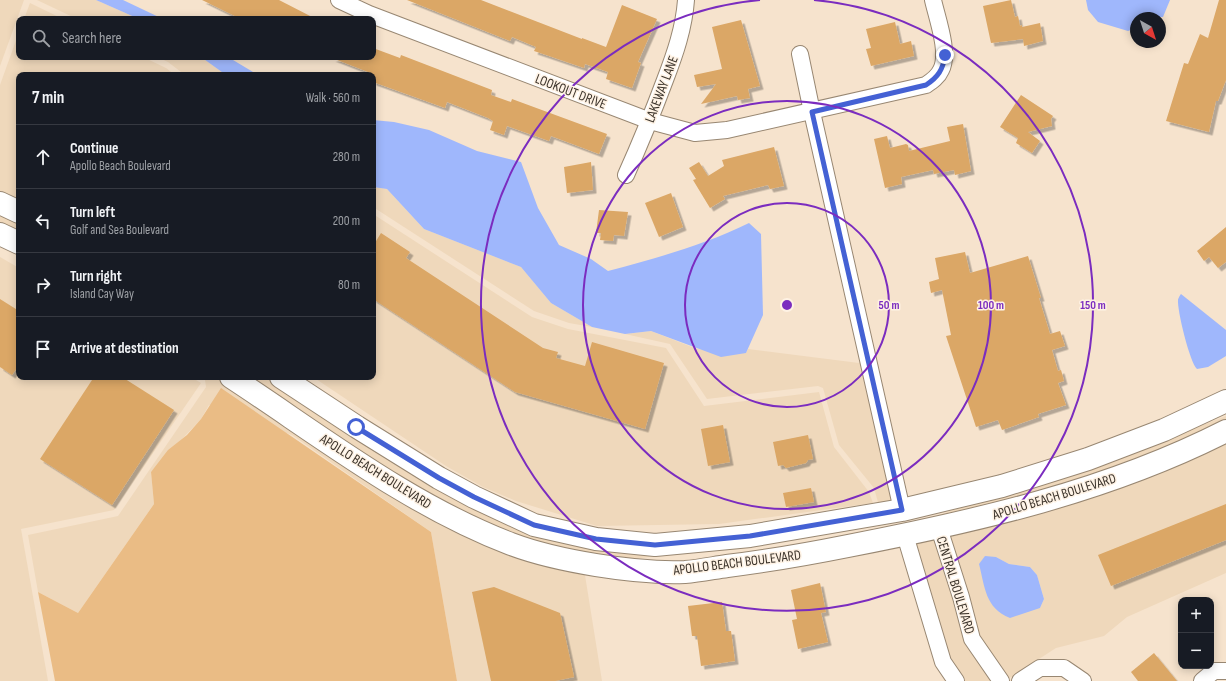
<!DOCTYPE html>
<html lang="en">
<head>
<meta charset="utf-8">
<style>
	body { margin:0; font-family:"Sofia Sans Condensed",sans-serif; background:#242831; color:#f1f3f6 }
	.controls { position:absolute; right:12px; bottom:12px; display:grid; overflow:hidden; border-radius:8px; box-shadow:0 2px 10px #0003 }
	.controls button { width:36px; height:36px; display:grid; place-items:center; padding:0; border:0; border-bottom:1px solid #363941; background:#171b24; color:#f1f3f6; font:20px sans-serif }
	.compass { position:absolute; left:1130px; top:12px; width:36px; height:36px; border-radius:50%; background:#171b24; box-shadow:0 2px 10px #0003; rotate:141deg }
	.stop { position:absolute; width:12px; height:12px; margin:-9px; border:3px solid #4461d4; border-radius:50%; background:#fff }
	.stop.end { background:#4461d4; border-color:#fff; box-shadow:0 1px 4px #0008 }
	.list { margin:0; padding:0; list-style:none }
	h2 { display:flex; justify-content:space-between; align-items:center; height:52px; margin:0; padding:0 16px; font-size:17px }
	h2 small { font-size:13px; font-weight:400; color:#9ea1a6 }
	.list li { display:grid; grid-template-columns:26px 1fr auto; gap:12px; align-items:center; box-sizing:border-box; height:64px; padding:0 16px; border-top:1px solid #363941 }
	.list b { display:block; font-size:15px; white-space:nowrap }
	.list p { margin:0; font-size:13px; white-space:nowrap; color:#9ea1a6 }
	.list em { font-size:13px; font-style:normal; color:#9ea1a6 }
	.icon { flex:none; width:22px; height:22px; fill:none; stroke:currentColor; stroke-width:2; stroke-linecap:round; stroke-linejoin:round }
	.map { position:relative; flex:none; width:1226px; height:681px; overflow:hidden }
	.search { position:absolute; background:#171b24; box-shadow:0 2px 10px #0003; left:16px; top:16px; width:360px; height:44px; display:flex; align-items:center; gap:10px; box-sizing:border-box; padding:0 14px; border-radius:8px; color:#9ea1a6; font-size:15px }
	.panel { position:absolute; background:#171b24; box-shadow:0 2px 10px #0003; left:16px; top:72px; width:360px; height:308px; border-radius:8px }
	.map>svg:first-child { display:block }
	.built { fill:#efd8bb; fill-rule:evenodd }
	.green { fill:#eabc85 }
	.water { fill:#9fb7fc }
	.building { fill:#dba766; filter:url(#shadow) }
	.lines { fill:none; stroke-linecap:round; stroke-linejoin:round }
	.street-casing { stroke:#988772; stroke-width:18 }
	.secondary-casing { stroke:#988772; stroke-width:24 }
	.street { stroke:#fff; stroke-width:16 }
	.secondary { stroke:#fff; stroke-width:22 }
	.route { stroke:#4461d4; stroke-width:5 }
	.ring { fill:none; stroke:#7b2cbf; stroke-width:2 }
	.labels { text-anchor:middle; stroke-width:3; stroke-linejoin:round; paint-order:stroke }
	.street-label { font-size:14px; fill:#3b332b; stroke:#fef2e4 }
	.centre { fill:#7b2cbf; stroke:#fef2e4; stroke-width:2 }
	.ring-label { font-size:12px; text-anchor:middle; font-weight:bold; fill:#7b2cbf; stroke:#fef2e4; stroke-width:3; stroke-linejoin:round; paint-order:stroke }
</style>
</head>
<body>
<div class="map">
<svg width="1226" height="681" viewBox="0 0 1226 681">
	<defs>
		<filter id="shadow"><feDropShadow dx="3.5" dy="3.5" stdDeviation="0" flood-color="#0004"/></filter>
	</defs>
	<rect width="100%" height="100%" fill="#f6e3cd"/>
	<g class="built">
		<path d="M 0,0 L 24,0 L 0,66 Z"/>
		<path d="M 37,0 L 96,0 L 139,19 L 77,19 Z"/>
		<path d="M 30,3 L 63,19 L 24,19 Z"/>
		<path d="M 19,32 L 19,57 L 143,57 L 166,68 L 175,75 L 19,75 L 19,202 L 0,194 L 0,85 Z"/>
		<path d="M 157,57 L 201,57 L 226,75 L 185,75 L 168,62 Z"/>
		<path d="M 373,187 L 387,189 L 424,229 L 521,267 L 551,303 L 592,327 L 569,323 L 534,311 L 373,207 Z"/>
		<path d="M 0,211 L 19,220 L 19,235 L 0,226 Z"/>
		<path d="M 373,214 L 532,317 L 568,329 L 666,348 L 704,406 L 819,392 L 834,447 L 869,492 L 873,503 L 719,524 L 597,526 L 516,501 L 483,487 L 446,466 L 313,377 L 373,377 Z"/>
		<path d="M 0,257 L 19,268 L 19,377 L 191,377 L 201,383 L 114,510 L 21,529 L 48,681 L 0,681 Z"/>
		<path d="M 651,331 L 697,349 L 746,353 L 748,349 L 859,363 L 859,360 L 893,503 L 879,506 L 874,488 L 839,445 L 823,388 L 818,386 L 707,399 L 670,344 L 625,334 Z"/>
		<path d="M 201,377 L 218,377 L 400,497 L 584,569 L 602,681 L 457,681 L 431,532 L 292,435 L 209,405 L 201,419 L 151,472 L 154,504 L 78,613 L 38,592 L 28,535 L 118,516 L 206,387 L 205,380 Z"/>
		<path d="M 243,377 L 268,377 L 353,433 L 532,532 L 741,546 L 624,560 L 574,553 L 515,537 L 406,484 Z"/>
		<path d="M 1226,416 L 1226,422 L 1110,472 L 939,520 L 932,517 L 1120,457 Z"/>
		<path d="M 1226,440 L 1226,573 L 1127,617 L 1104,636 L 1056,648 L 1008,679 L 978,636 L 948,534 ZM 996,557 L 1009,564 L 1030,567 L 1037,575 L 1044,599 L 1040,608 Z"/>
		<path d="M 934,537 L 992,681 L 964,681 L 950,659 L 914,541 Z"/>
	</g>
	<path class="green" d="M 221,388 L 431,532 L 457,681 L 55,681 L 38,592 L 78,613 L 154,504 L 151,472 L 168,450 L 187,435 L 201,419 Z"/>
	<g class="water">
		<path d="M 96,0 L 123,0 L 163,19 L 139,19 Z"/>
		<path d="M 1086,0 L 1170,0 L 1163,17 L 1136,18 L 1136,28 L 1128,31 L 1098,22 L 1088,10 Z"/>
		<path d="M 201,57 L 228,57 L 258,75 L 226,75 Z"/>
		<path d="M 373,120 L 394,122 L 429,130 L 477,151 L 521,162 L 538,208 L 559,245 L 591,259 L 608,271 C 657,258 704,245 749,223 L 761,234 L 763,315 L 746,353 L 721,357 L 651,331 L 625,334 L 592,327 L 551,303 L 521,267 L 424,229 L 387,189 L 373,187 Z"/>
		<path d="M 1181,294 L 1226,330 L 1226,356 L 1208,367 L 1197,369 C 1190,363 1177,310 1178,300 C 1178,299 1180,295 1181,294 Z"/>
		<path d="M 985,556 L 996,557 L 1009,564 L 1030,567 L 1037,575 L 1044,599 L 1040,608 L 1010,618 C 985,608 985,587 979,564 Z"/>
	</g>
	<g class="building">
		<path d="M 202,0 L 279,0 L 316,19 L 241,19 Z"/>
		<path d="M 407,0 L 481,0 L 582,39 L 582,38 L 606,47 L 622,5 L 657,19 L 638,62 L 641,63 L 632,88 L 606,79 L 608,72 L 585,64 L 584,68 L 546,55 L 534,51 L 536,47 L 512,37 L 510,41 Z"/>
		<path d="M 1011,0 L 1015,17 L 1018,16 L 1020,26 L 1022,25 L 1022,27 L 1040,23 L 1043,41 L 1024,46 L 1023,39 L 991,43 L 983,6 Z"/>
		<path d="M 1219,0 L 1226,0 L 1226,80 L 1218,101 L 1216,101 L 1209,132 L 1166,121 L 1184,63 L 1188,64 L 1200,34 L 1208,38 Z"/>
		<path d="M 741,20 L 760,86 L 748,89 L 750,98 L 738,100 L 737,96 L 701,104 L 716,84 L 697,87 L 694,75 L 722,69 L 712,27 Z"/>
		<path d="M 895,22 L 900,44 L 911,41 L 914,56 L 871,66 L 866,49 L 871,48 L 866,29 Z"/>
		<path d="M 373,48 L 400,58 L 401,55 L 492,90 L 491,95 L 511,102 L 512,99 L 607,134 L 599,154 L 551,136 L 549,141 L 507,126 L 504,135 L 490,130 L 493,121 L 488,118 L 447,102 L 445,108 L 373,82 L 373,75 L 367,75 L 368,72 L 332,58 L 373,57 Z"/>
		<path d="M 1021,95 L 1053,116 L 1051,119 L 1052,126 L 1028,132 L 1040,141 L 1032,153 L 1016,143 L 1018,138 L 1000,127 Z"/>
		<path d="M 963,124 L 971,171 L 955,175 L 954,170 L 934,174 L 933,170 L 901,177 L 902,184 L 885,188 L 874,139 L 887,136 L 890,148 L 906,144 L 908,145 L 909,151 L 950,141 L 947,127 Z"/>
		<path d="M 774,147 L 784,186 L 770,189 L 768,185 L 723,196 L 725,199 L 710,208 L 693,180 L 696,179 L 689,168 L 699,162 L 708,176 L 724,166 L 722,160 Z"/>
		<path d="M 591,162 L 593,190 L 567,193 L 564,167 Z"/>
		<path d="M 671,193 L 683,227 L 659,237 L 645,203 Z"/>
		<path d="M 599,210 L 628,212 L 624,236 L 614,235 L 613,241 L 600,240 L 601,233 L 596,233 Z"/>
		<path d="M 1226,227 L 1226,262 L 1218,268 L 1209,257 L 1204,261 L 1197,251 Z"/>
		<path d="M 381,233 L 410,252 L 406,258 L 543,348 L 558,352 L 556,358 L 585,366 L 592,342 L 664,363 L 645,429 L 515,392 L 373,299 L 373,246 Z"/>
		<path d="M 965,252 L 970,273 L 1028,256 L 1041,298 L 1039,298 L 1050,334 L 1060,331 L 1065,346 L 1052,350 L 1058,371 L 1061,370 L 1064,381 L 1058,383 L 1066,405 L 1038,414 L 1039,417 L 1002,430 L 998,420 L 976,427 L 946,336 L 951,335 L 942,290 L 931,293 L 929,282 L 939,279 L 935,258 Z"/>
		<path d="M 0,299 L 19,311 L 19,365 L 12,375 L 0,367 Z"/>
		<path d="M 94,377 L 122,377 L 174,410 L 112,505 L 40,459 Z"/>
		<path d="M 723,425 L 730,462 L 708,466 L 701,429 Z"/>
		<path d="M 808,435 L 813,459 L 808,460 L 806,463 L 786,468 L 783,465 L 778,466 L 773,442 Z"/>
		<path d="M 811,488 L 814,502 L 786,507 L 783,493 Z"/>
		<path d="M 1226,504 L 1226,540 L 1111,586 L 1098,555 Z"/>
		<path d="M 820,583 L 826,612 L 821,613 L 828,642 L 798,649 L 792,620 L 797,619 L 791,590 Z"/>
		<path d="M 494,587 L 560,613 L 574,677 L 555,681 L 491,681 L 472,592 Z"/>
		<path d="M 722,602 L 726,631 L 731,631 L 735,661 L 701,666 L 697,636 L 692,636 L 688,606 Z"/>
		<path d="M 1154,653 L 1177,681 L 1138,681 L 1131,672 Z"/>
	</g>
	<g class="lines">
		<defs>
			<g id="street">
				<path d="M 339,0 L 369,14 L 650,121 L 695,133 L 727,130 L 926,85 C 932,81 938,77 941,70 C 950,53 937,18 933,0"/>
				<path d="M 800,54 L 812,112 L 902,510"/>
				<path d="M 626,175 C 640,144 653,112 665,80 C 675,54 684,28 686,0"/>
				<path d="M 939,528 L 961,597 L 972,639 L 1001,681"/>
				<path d="M 905,535 L 943,662 L 956,681"/>
				<path d="M 1020,681 L 1040,668 L 1064,668 L 1083,681"/>
				<path d="M 1202,681 L 1214,671 L 1226,671"/>
			</g>
			<g id="secondary">
				<path d="M 0,203 L 19,212"/>
				<path d="M 0,234 L 19,243"/>
				<path d="M 231,377 C 321,436 409,505 511,544 C 556,561 636,574 685,572 C 699,571 713,568 727,566 C 768,561 808,554 848,546 C 977,521 1108,491 1226,431"/>
				<path d="M 281,377 L 357,427 L 439,478 L 474,497 L 534,525 L 596,539 L 655,545 L 750,536 L 902,510 L 1002,486 L 1088,459 L 1164,430 L 1226,401"/>
			</g>
		</defs>
		<use href="#street" class="street-casing"/>
		<use href="#secondary" class="secondary-casing"/>
		<use href="#street" class="street"/>
		<use href="#secondary" class="secondary"/>
	</g>
	<g class="lines">
		<path class="route" d="M 356,427 L 439,478 L 474,497 L 534,525 L 596,539 L 655,545 L 750,536 L 902,510 L 812,112 L 926,85 C 938,77 943,70 945,55"/>
	</g>
	<g class="ring">
		<circle cx="787" cy="305" r="102"/>
		<circle cx="787" cy="305" r="204"/>
		<path d="M814 0A306 306 0 1 1 760 0"/>
	</g>
	<g class="labels">
		<g class="street-label">
			<text transform="translate(661 89) rotate(-69)" y="5">LAKEWAY LANE</text>
			<text transform="translate(571 91) rotate(21)" y="5">LOOKOUT DRIVE</text>
			<text transform="translate(376 471) rotate(32)" y="5">APOLLO BEACH BOULEVARD</text>
			<text transform="translate(1054 496) rotate(-17)" y="5">APOLLO BEACH BOULEVARD</text>
			<text transform="translate(737 562) rotate(-7)" y="5">APOLLO BEACH BOULEVARD</text>
			<text transform="translate(956 585) rotate(73)" y="5">CENTRAL BOULEVARD</text>
		</g>
	</g>
	<circle cx="787" cy="305" r="6" class="centre"/>
	<g class="ring-label">
		<text x="889" y="309">50 m</text>
		<text x="991" y="309">100 m</text>
		<text x="1093" y="309">150 m</text>
	</g>
</svg>
<div class="controls">
<button>+</button>
<button>−</button>
</div>
<svg class="compass" viewBox="-18 -18 36 36"><path d="M0-13l5 13h-10z" fill="#e53935"/><path d="M0 13l5-13h-10z" fill="#9ea1a6"/></svg>
<div class="stop" style="left:356px;top:427px"></div>
<div class="stop end" style="left:945px;top:55px"></div>
<div class="search"><svg class="icon" aria-label="search" viewBox="0 0 24 24"><circle cx="10" cy="10" r="6"/><path d="M15 15l6 6"/></svg>Search here</div>
<section class="panel">
<h2>7 min<small>Walk · 560 m</small></h2>
<ul class="list">
<li><svg class="icon" aria-label="ahead" viewBox="0 0 24 24"><path d="M12 20V5M6 11l6-6 6 6"/></svg><div><b>Continue</b><p>Apollo Beach Boulevard</p></div><em>280 m</em></li>
<li><svg class="icon" aria-label="left" viewBox="0 0 24 24"><path d="M17 20v-9H6M10 6l-5 5 5 5"/></svg><div><b>Turn left</b><p>Golf and Sea Boulevard</p></div><em>200 m</em></li>
<li><svg class="icon" aria-label="right" viewBox="0 0 24 24"><path d="M7 20v-9h11M14 6l5 5-5 5"/></svg><div><b>Turn right</b><p>Island Cay Way</p></div><em>80 m</em></li>
<li><svg class="icon" aria-label="arrive" viewBox="0 0 24 24"><path d="M6 21V4h12l-3 4 3 4H6"/></svg><div><b>Arrive at destination</b></div></li>
</ul>
</section>
</div>
</body>
</html>
